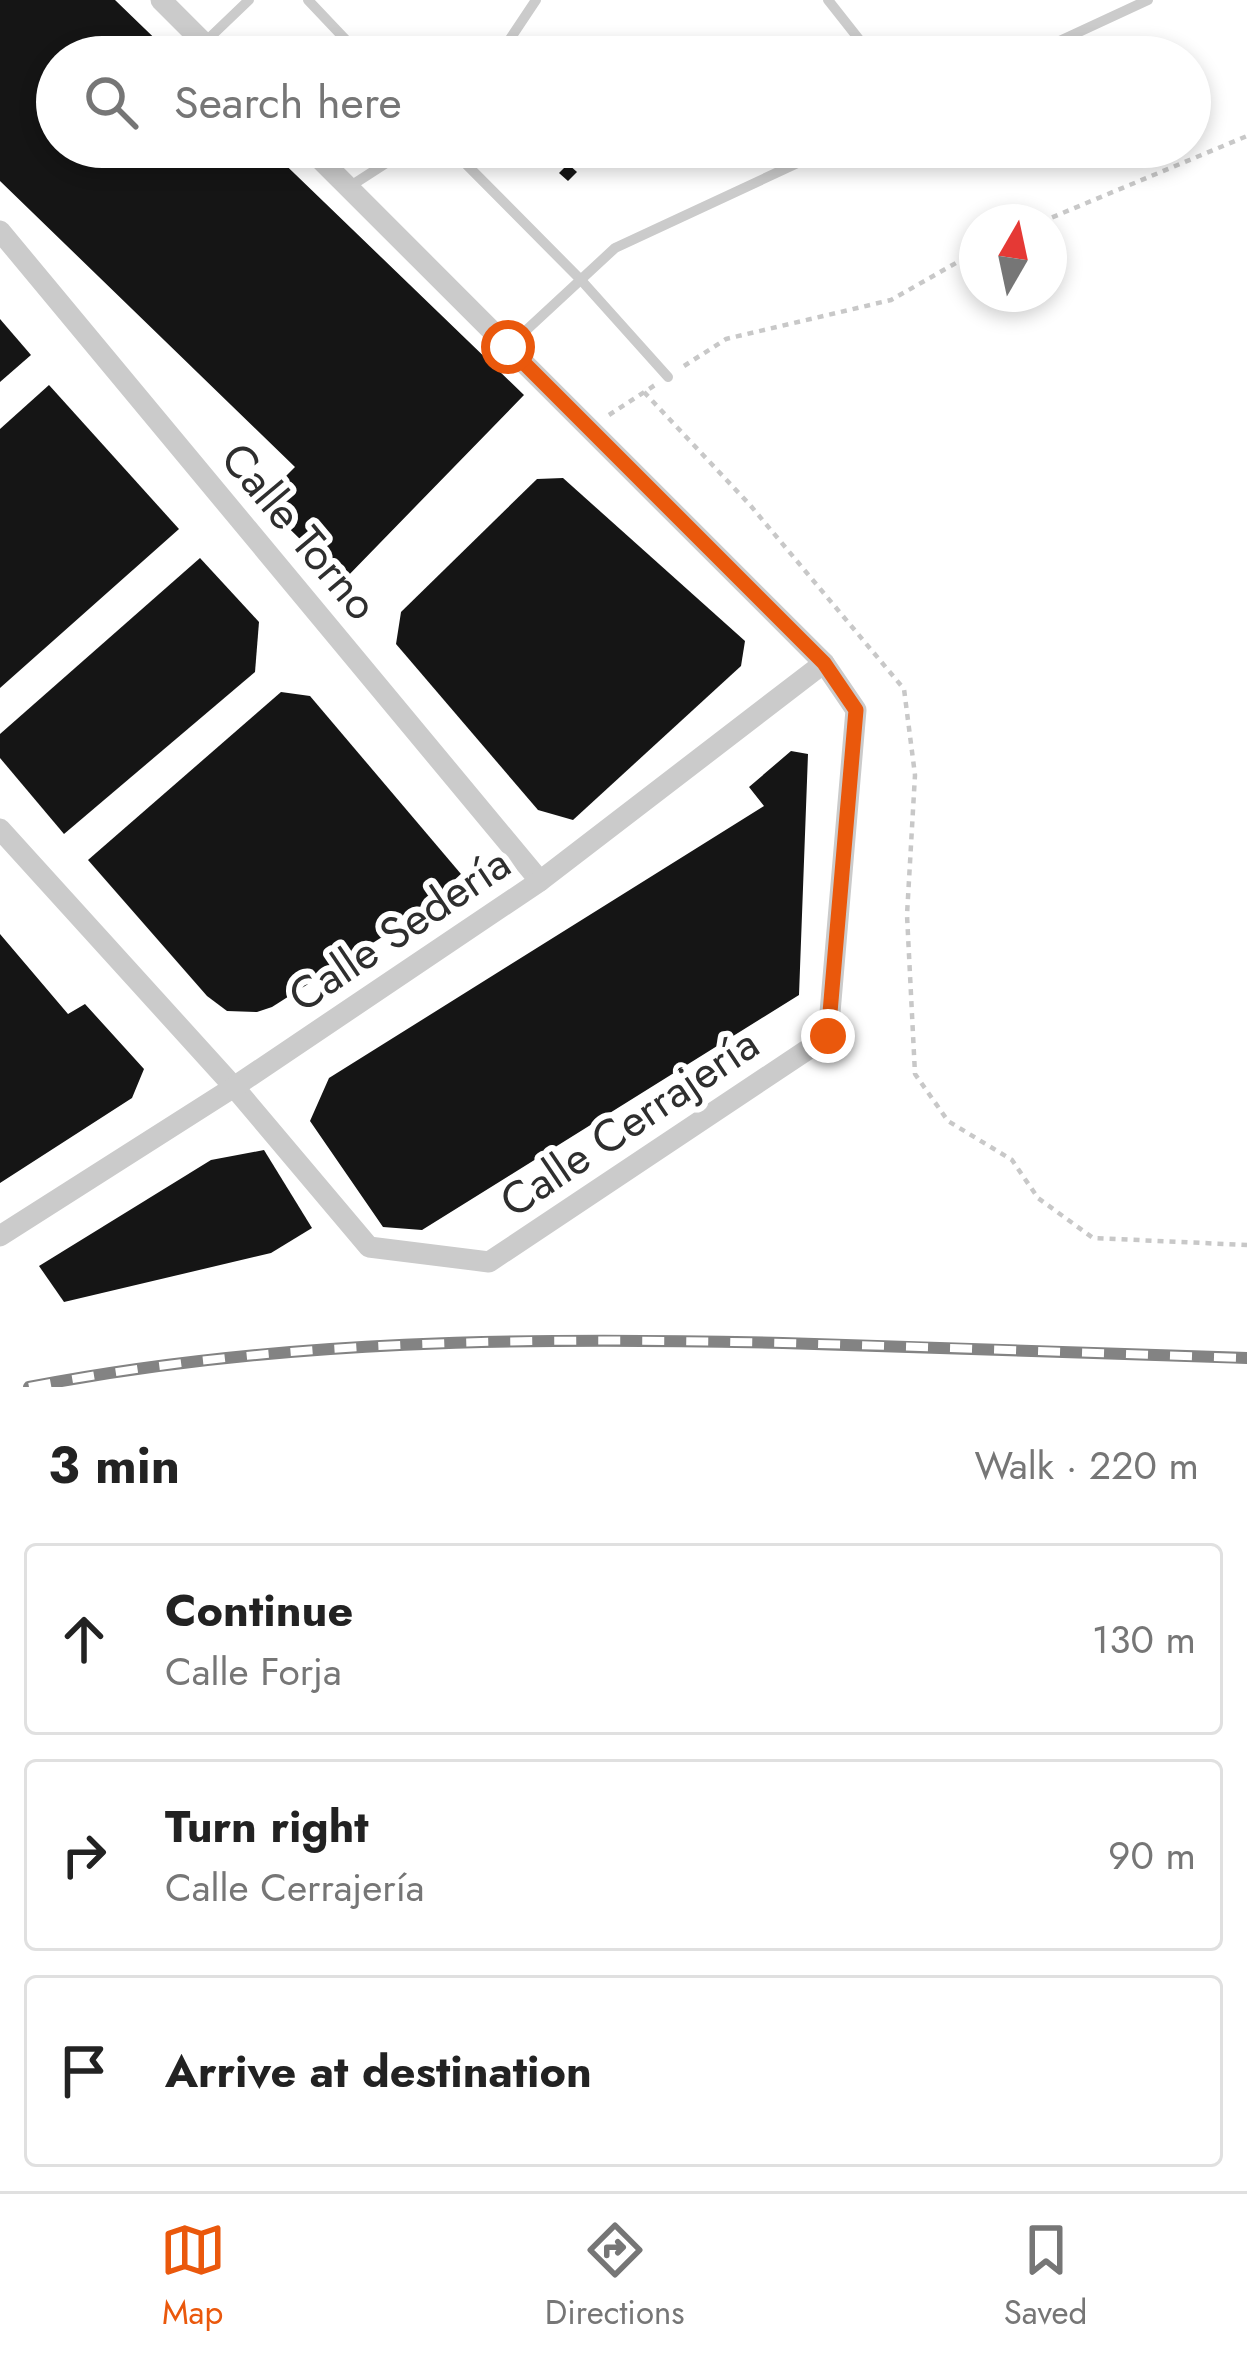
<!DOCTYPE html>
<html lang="en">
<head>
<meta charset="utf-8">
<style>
	body { margin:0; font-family:Jost,sans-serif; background:#f2f2f2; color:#222 }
	.compass { position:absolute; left:959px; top:204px; width:108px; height:108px; border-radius:50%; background:#fff; box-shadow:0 6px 18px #0003; rotate:9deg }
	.stop { position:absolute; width:36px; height:36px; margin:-27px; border:9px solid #ea580c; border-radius:50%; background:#fff }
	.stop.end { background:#ea580c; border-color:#fff; box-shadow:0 3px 12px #0008 }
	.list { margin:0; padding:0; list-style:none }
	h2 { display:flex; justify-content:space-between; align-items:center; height:156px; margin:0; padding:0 48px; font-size:51px }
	h2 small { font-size:39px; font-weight:400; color:#767676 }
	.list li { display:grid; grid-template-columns:78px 1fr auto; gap:36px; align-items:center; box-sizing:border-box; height:192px; margin:0 24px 24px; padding:0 24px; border:3px solid #e0e0e0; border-radius:12px }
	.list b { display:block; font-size:45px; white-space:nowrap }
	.list p { margin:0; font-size:39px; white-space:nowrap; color:#767676 }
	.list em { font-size:39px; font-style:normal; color:#767676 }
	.icon { flex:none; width:66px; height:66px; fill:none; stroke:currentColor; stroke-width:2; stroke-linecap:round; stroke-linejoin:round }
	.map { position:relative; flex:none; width:1247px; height:1387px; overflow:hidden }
	.search { position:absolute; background:#fff; box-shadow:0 6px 18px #0003; left:36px; right:36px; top:36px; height:132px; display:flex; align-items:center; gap:30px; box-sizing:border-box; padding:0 42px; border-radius:66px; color:#767676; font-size:45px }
	.sheet { height:804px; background:#fff }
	nav { display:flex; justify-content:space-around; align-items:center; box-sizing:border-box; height:168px; border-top:3px solid #e0e0e0; background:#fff; font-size:33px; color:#767676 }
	nav a { display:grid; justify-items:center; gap:6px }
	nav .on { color:#ea580c }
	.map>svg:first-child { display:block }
	.building { fill:#151515 }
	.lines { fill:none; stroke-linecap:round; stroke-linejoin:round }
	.path { stroke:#c8c8c8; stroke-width:4.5; stroke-dasharray:6 6; stroke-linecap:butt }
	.service { stroke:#cbcbcb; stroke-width:10 }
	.minor { stroke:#cbcbcb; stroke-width:21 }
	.rail-casing { stroke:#838383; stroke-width:12 }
	.rail { stroke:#fff; stroke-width:8; stroke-dasharray:22; stroke-linecap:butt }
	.route { stroke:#ea580c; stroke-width:15 }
	.labels { text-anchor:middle; stroke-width:12; stroke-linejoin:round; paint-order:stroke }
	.street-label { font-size:45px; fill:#2e2e2e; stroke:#fff }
</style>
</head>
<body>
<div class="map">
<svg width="1247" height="1387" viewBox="0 0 1247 1387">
	<rect width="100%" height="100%" fill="#fff"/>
	<g class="building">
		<path d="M 0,0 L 115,0 L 174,57 L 57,57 L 57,147 L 267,147 L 524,395 L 343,581 L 261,501 L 295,467 L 0,181 Z"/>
		<path d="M 568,164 L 577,172 L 568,181 L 559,173 Z"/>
		<path d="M 0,319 L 31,355 L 0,382 Z"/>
		<path d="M 49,385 L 179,529 L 0,688 L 0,429 Z"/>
		<path d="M 563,478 L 745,641 L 741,666 L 573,820 L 538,810 L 396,644 L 401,612 L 537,479 Z"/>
		<path d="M 200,558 L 259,622 L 255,672 L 64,834 L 0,758 L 0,734 Z"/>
		<path d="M 281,692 L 310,696 L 461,874 L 412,918 L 272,1007 L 257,1012 L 227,1011 L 207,996 L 88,860 Z"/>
		<path d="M 791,751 L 808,754 L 799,995 L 422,1230 L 383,1227 L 310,1121 L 329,1078 L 764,806 L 749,787 Z"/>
		<path d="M 0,934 L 68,1014 L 85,1004 L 144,1069 L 132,1098 L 0,1183 Z"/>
		<path d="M 264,1150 L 312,1228 L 271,1253 L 64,1302 L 39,1266 L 211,1160 Z"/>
	</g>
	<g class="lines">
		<g class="path">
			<path d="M 1041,222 L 1247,136"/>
			<path d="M 684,366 L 726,339 L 891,300 L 977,251"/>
			<path d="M 644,392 L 750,505 L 904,689 L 915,775 L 907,915 L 915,1074 L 948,1121 L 1012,1160 L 1038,1198 L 1093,1238 L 1247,1245"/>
			<path d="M 609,415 L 655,385"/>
		</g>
		<g class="service">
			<path d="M 308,0 L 362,57"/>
			<path d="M 828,0 L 873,57"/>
			<path d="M 204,43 L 249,0"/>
			<path d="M 498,57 L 536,0"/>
			<path d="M 1025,57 L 1148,0"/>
			<path d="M 449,147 L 581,280 L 668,377"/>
			<path d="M 349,187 L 411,147"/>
			<path d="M 508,347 L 615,248 L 832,147"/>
		</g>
		<g class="minor">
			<path d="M 161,0 L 218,57"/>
			<path d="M 0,231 L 540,881"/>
			<path d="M 0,829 L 234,1087 L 369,1247 L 489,1262 L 828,1036 L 856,710 L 824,663 L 308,147"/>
			<path d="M 0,1236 L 234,1087 L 540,881 L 824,663"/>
		</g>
		<defs>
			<path id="rail" d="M 29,1387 C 278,1339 530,1337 783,1343 C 937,1347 1092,1353 1247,1358"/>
		</defs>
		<use href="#rail" class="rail-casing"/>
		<use href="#rail" class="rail"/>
	</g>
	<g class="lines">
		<path class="route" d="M 508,347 L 824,663 L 856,710 L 828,1036"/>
	</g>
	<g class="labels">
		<g class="street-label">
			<text transform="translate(300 531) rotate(50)" y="16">Calle Torno</text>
			<text transform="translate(399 929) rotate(-34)" y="16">Calle Sedería</text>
			<text transform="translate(629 1122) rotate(-34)" y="16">Calle Cerrajería</text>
		</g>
	</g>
</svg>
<svg class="compass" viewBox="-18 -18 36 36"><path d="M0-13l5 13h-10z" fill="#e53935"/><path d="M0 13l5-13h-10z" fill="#767676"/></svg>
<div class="stop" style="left:508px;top:347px"></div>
<div class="stop end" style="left:828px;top:1036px"></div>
<div class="search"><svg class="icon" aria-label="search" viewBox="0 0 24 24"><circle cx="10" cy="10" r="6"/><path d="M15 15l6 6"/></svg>Search here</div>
</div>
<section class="sheet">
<h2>3 min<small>Walk · 220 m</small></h2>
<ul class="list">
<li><svg class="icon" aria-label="ahead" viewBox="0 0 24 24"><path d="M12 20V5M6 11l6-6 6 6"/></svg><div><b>Continue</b><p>Calle Forja</p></div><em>130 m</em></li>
<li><svg class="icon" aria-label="right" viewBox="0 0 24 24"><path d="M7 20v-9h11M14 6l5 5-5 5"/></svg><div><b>Turn right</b><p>Calle Cerrajería</p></div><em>90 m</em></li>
<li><svg class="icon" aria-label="arrive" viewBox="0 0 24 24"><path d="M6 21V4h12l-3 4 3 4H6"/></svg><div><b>Arrive at destination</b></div></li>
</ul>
</section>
<nav>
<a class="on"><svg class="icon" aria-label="map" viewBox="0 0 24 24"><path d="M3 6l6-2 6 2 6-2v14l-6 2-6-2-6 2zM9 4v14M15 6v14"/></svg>Map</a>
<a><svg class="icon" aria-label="directions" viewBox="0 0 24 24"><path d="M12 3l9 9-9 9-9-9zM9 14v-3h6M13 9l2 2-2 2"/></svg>Directions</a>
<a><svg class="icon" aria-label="saved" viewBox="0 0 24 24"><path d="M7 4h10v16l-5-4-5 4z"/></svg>Saved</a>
</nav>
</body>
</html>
